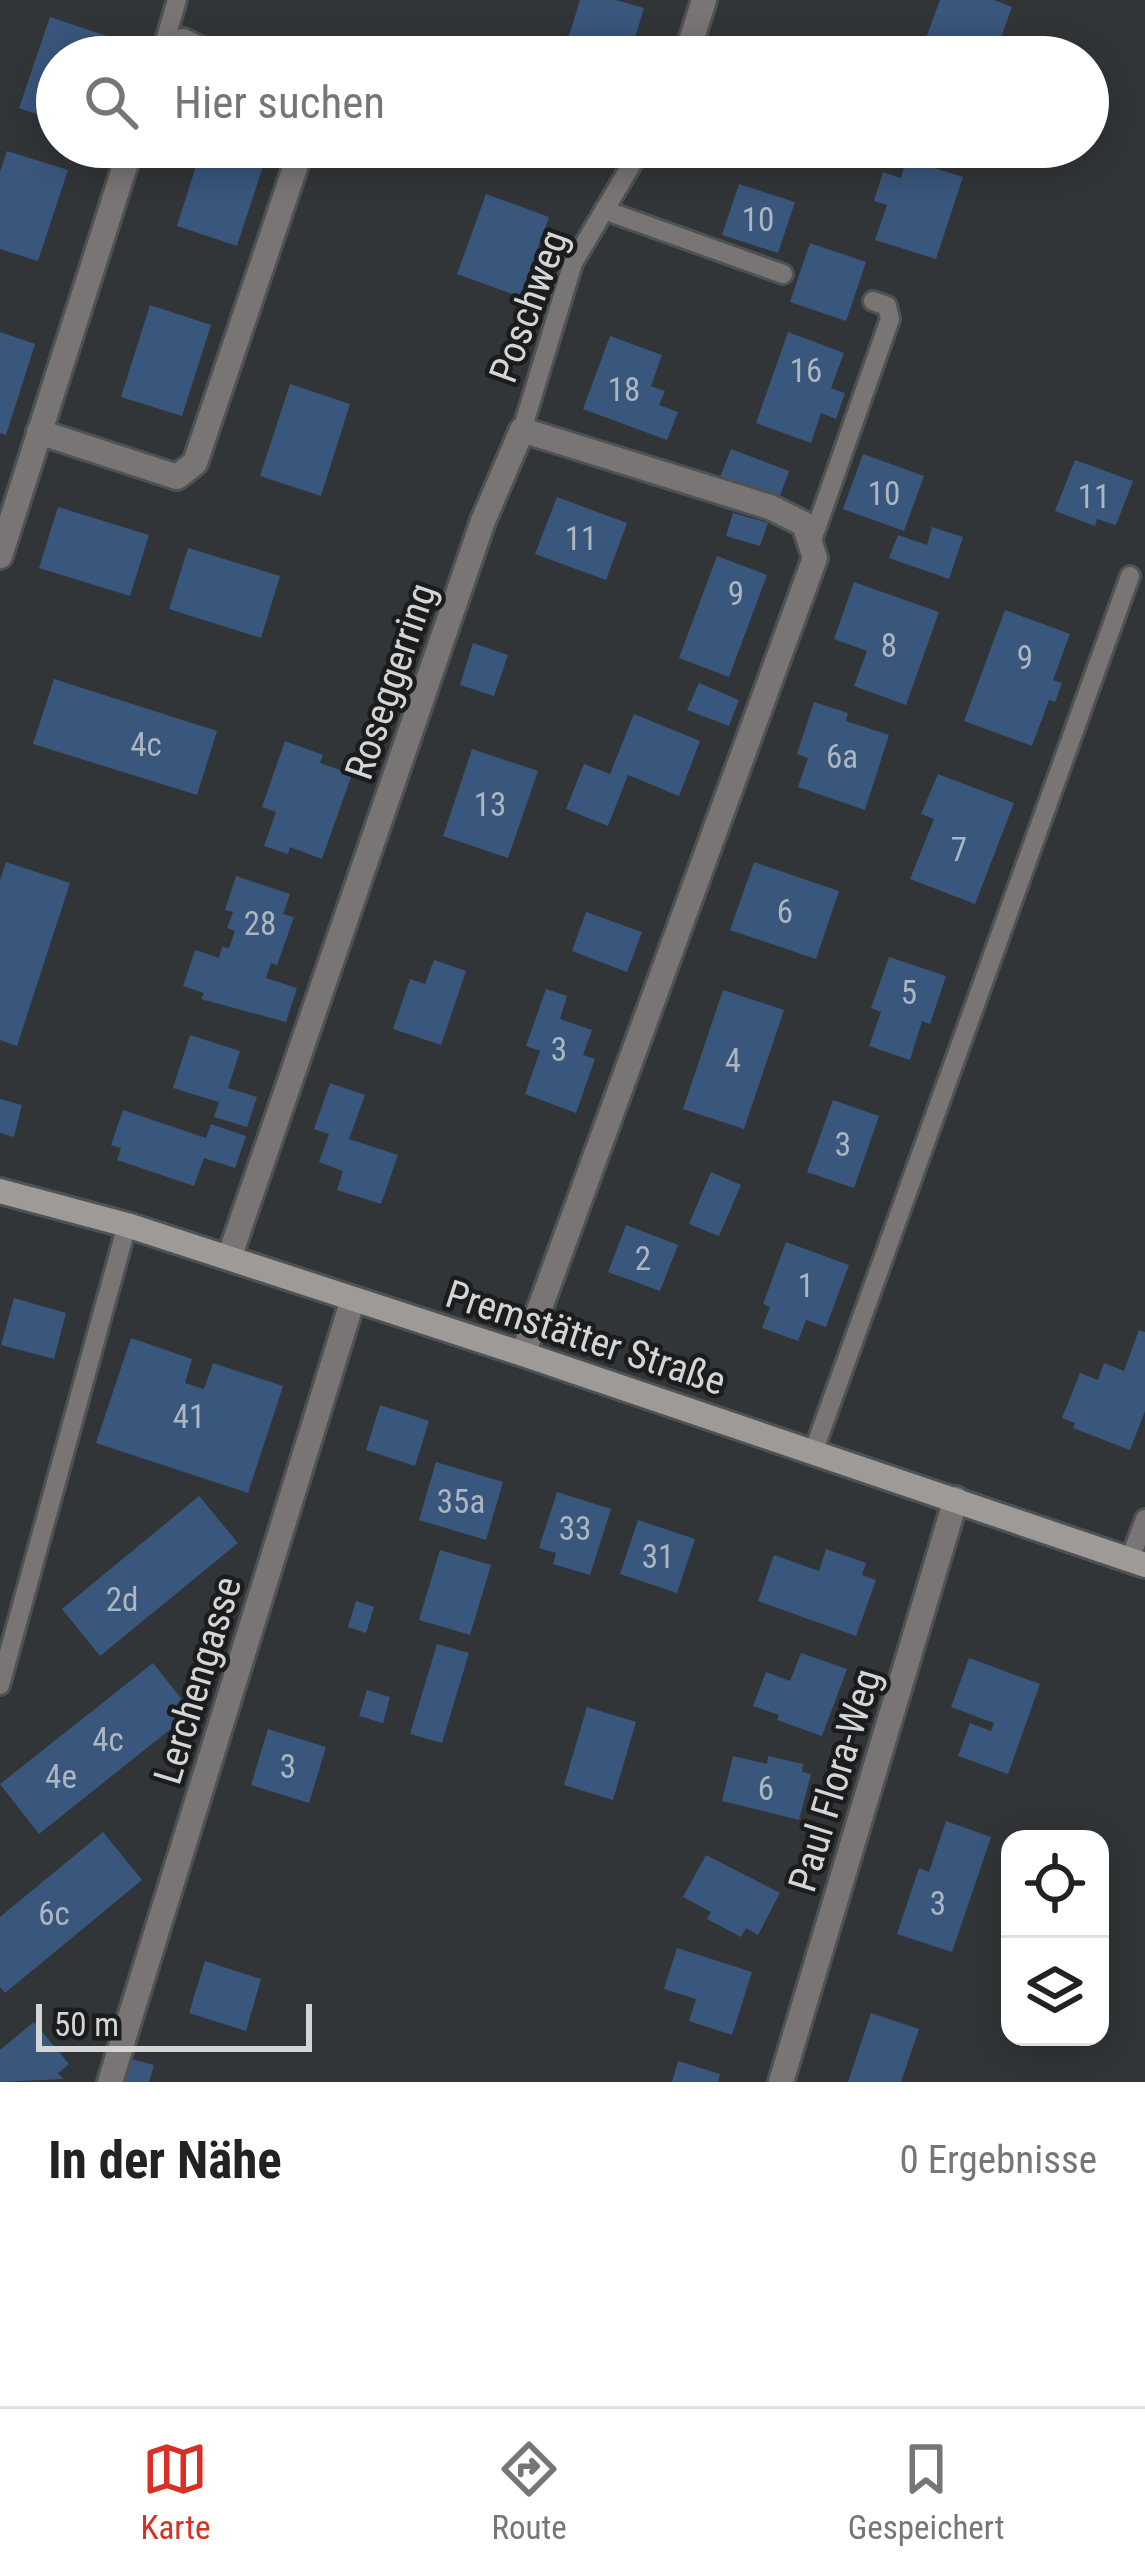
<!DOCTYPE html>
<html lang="de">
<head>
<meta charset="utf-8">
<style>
	body { margin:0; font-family:"Roboto Condensed",sans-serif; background:#f6f6f6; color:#222 }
	.controls { position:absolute; right:36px; bottom:36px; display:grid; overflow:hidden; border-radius:24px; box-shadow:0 6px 30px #0003 }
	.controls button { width:108px; height:108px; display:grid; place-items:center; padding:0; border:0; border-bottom:3px solid #e0e0e0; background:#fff; color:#222; font:60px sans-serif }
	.scale { position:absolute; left:36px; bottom:30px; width:276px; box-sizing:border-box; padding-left:12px; border:6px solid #d3d5d7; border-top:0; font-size:33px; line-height:42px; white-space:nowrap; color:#d3d5d7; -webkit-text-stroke:9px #1b1c1e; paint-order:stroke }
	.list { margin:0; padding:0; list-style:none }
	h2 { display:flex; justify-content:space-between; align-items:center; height:156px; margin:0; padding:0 48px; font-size:51px }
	h2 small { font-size:39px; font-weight:400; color:#767676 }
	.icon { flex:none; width:66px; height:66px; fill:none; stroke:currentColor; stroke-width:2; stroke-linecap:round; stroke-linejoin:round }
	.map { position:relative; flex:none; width:1145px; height:2082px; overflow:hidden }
	.search { position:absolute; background:#fff; box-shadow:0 6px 30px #0003; left:36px; right:36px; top:36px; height:132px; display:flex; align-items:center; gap:30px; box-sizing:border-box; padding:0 42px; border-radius:66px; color:#767676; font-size:45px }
	.sheet { height:324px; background:#fff }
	nav { display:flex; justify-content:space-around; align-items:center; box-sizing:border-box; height:168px; border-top:3px solid #e0e0e0; background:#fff; font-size:33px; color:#767676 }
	nav a { display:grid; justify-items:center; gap:6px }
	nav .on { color:#d93025 }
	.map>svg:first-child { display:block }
	.building { fill:#39567c }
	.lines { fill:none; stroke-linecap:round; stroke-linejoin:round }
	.service-casing { stroke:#4f5255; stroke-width:24 }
	.minor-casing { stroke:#4f5255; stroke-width:30 }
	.secondary-casing { stroke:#4f5255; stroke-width:30 }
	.service { stroke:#787574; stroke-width:18 }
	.minor { stroke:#787574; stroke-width:24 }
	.secondary { stroke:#9d9a98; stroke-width:24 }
	.labels { text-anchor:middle; stroke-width:9; stroke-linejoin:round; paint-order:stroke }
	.number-label { font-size:33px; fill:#acb5c0 }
	.street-label { font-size:39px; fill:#d3d5d7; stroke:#1b1c1e }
</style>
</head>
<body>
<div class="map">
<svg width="1145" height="2082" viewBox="0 0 1145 2082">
	<rect width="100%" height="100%" fill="#323538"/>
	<g class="building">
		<path d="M 580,0 L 616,0 L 644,8 L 629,57 L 568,39 Z"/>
		<path d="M 940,0 L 994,0 L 1012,7 L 994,57 L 919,57 Z"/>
		<path d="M 50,17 L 110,37 L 103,57 L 57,57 L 57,121 L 19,108 Z"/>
		<path d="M 202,147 L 244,147 L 267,154 L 237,246 L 177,226 Z"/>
		<path d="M 514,147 L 579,147 L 572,168 Z"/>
		<path d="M 7,151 L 68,170 L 38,261 L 0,249 L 0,172 Z"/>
		<path d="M 906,159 L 963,177 L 936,259 L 875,240 L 887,205 L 874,201 L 883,172 L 901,178 Z"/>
		<path d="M 739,184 L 795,202 L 778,253 L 722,235 Z"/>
		<path d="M 486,194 L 549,217 L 520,297 L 457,274 Z"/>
		<path d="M 810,243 L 866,262 L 846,321 L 790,302 Z"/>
		<path d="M 150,305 L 211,325 L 182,416 L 121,397 Z"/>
		<path d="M 0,332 L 35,344 L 6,435 L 0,433 Z"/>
		<path d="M 788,332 L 844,353 L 831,388 L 845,393 L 836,419 L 821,413 L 811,443 L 756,423 Z"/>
		<path d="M 610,336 L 662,355 L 651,386 L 665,391 L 659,405 L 678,412 L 667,440 L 583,409 Z"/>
		<path d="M 290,384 L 350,404 L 321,496 L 260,476 Z"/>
		<path d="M 731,449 L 789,471 L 779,499 L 720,477 Z"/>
		<path d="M 863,454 L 924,476 L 904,531 L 843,509 Z"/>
		<path d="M 1075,460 L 1133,481 L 1116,525 L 1097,519 L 1095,526 L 1055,511 Z"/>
		<path d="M 557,497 L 627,523 L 606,580 L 535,554 Z"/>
		<path d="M 58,507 L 149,535 L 130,596 L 39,568 Z"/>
		<path d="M 733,513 L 768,523 L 760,546 L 726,536 Z"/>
		<path d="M 932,527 L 963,537 L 949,579 L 889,558 L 898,535 L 927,545 Z"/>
		<path d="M 188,548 L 280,576 L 261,638 L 169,609 Z"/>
		<path d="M 717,556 L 767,575 L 729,677 L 679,658 Z"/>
		<path d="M 854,582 L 939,612 L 906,705 L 854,686 L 867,651 L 834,639 Z"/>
		<path d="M 1005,610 L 1070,634 L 1053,680 L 1062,683 L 1055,702 L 1049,700 L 1032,746 L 964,721 Z"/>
		<path d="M 473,643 L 508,655 L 494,696 L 460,685 Z"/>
		<path d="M 54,679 L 217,731 L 197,795 L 33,744 Z"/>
		<path d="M 699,683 L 739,700 L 729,726 L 687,710 Z"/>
		<path d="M 814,702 L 848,713 L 846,721 L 889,735 L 865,810 L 798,787 L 808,758 L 797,754 Z"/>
		<path d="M 634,714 L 700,741 L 679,796 L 628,775 L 608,826 L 566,809 L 584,764 L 610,774 Z"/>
		<path d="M 285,741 L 323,755 L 320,763 L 352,774 L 322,859 L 290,847 L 288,854 L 264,846 L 276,812 L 262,807 Z"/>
		<path d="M 472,749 L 538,771 L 508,858 L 443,836 Z"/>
		<path d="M 938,774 L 1014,803 L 975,904 L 910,879 L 934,819 L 921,814 Z"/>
		<path d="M 6,862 L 70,883 L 17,1046 L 0,1040 L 0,880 Z"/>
		<path d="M 754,862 L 839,891 L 816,959 L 730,930 Z"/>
		<path d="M 236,876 L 290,894 L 283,914 L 294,917 L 277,965 L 271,963 L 266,978 L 297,988 L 286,1022 L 201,999 L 204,993 L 183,986 L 195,950 L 219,958 L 222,947 L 229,948 L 235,931 L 227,928 L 233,912 L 225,910 Z"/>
		<path d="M 586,912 L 642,932 L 627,972 L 572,951 Z"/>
		<path d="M 889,957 L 946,976 L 930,1024 L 922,1021 L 910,1060 L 869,1046 L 881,1012 L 871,1008 Z"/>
		<path d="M 434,960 L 466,971 L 441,1045 L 393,1029 L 410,979 L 425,984 Z"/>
		<path d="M 546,989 L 567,996 L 560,1019 L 592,1030 L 583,1055 L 595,1059 L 576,1113 L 525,1094 L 540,1051 L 526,1046 Z"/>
		<path d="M 723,990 L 784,1010 L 744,1129 L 683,1109 Z"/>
		<path d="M 190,1035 L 240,1051 L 228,1088 L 257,1097 L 247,1127 L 214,1117 L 219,1102 L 173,1088 Z"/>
		<path d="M 330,1083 L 365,1095 L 349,1139 L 398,1155 L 381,1204 L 337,1190 L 343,1171 L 319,1162 L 329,1134 L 314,1129 Z"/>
		<path d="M 0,1099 L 22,1105 L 14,1137 L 0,1133 Z"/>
		<path d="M 833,1100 L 879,1116 L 854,1188 L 807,1172 Z"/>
		<path d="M 123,1110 L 206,1138 L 211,1124 L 246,1136 L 235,1168 L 204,1158 L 194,1186 L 117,1160 L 121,1148 L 111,1145 Z"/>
		<path d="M 711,1172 L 741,1185 L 719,1236 L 689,1224 Z"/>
		<path d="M 626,1225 L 678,1245 L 660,1291 L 608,1272 Z"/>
		<path d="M 786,1242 L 849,1265 L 826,1327 L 806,1320 L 798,1341 L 762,1328 L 770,1307 L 763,1304 Z"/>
		<path d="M 14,1298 L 66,1313 L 54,1359 L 1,1345 Z"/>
		<path d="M 1139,1330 L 1145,1332 L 1145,1411 L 1130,1450 L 1073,1428 L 1075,1423 L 1062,1418 L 1080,1373 L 1098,1380 L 1104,1363 L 1124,1371 Z"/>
		<path d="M 131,1338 L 192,1359 L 185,1383 L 204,1389 L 213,1363 L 283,1386 L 248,1493 L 96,1443 Z"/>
		<path d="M 380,1405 L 429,1421 L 415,1466 L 366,1450 Z"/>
		<path d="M 436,1462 L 503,1482 L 486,1540 L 419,1520 Z"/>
		<path d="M 557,1492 L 611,1509 L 590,1575 L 553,1564 L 556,1553 L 539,1548 Z"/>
		<path d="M 199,1496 L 238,1543 L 100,1656 L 62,1609 Z"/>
		<path d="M 638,1520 L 695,1539 L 677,1593 L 620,1574 Z"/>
		<path d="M 826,1549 L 866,1563 L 862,1575 L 876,1580 L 856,1636 L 758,1601 L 774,1555 L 819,1571 Z"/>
		<path d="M 440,1550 L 491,1565 L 470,1635 L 419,1620 Z"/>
		<path d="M 356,1601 L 374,1607 L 366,1633 L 348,1627 Z"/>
		<path d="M 437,1644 L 469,1653 L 442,1743 L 410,1734 Z"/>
		<path d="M 801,1653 L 847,1669 L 822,1736 L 777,1720 L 779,1715 L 753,1706 L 766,1672 L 790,1681 Z"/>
		<path d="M 969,1658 L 1040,1684 L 1008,1774 L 958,1756 L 970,1723 L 991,1731 L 994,1723 L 951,1707 Z"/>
		<path d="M 153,1663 L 192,1712 L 39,1834 L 0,1784 Z"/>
		<path d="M 367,1690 L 390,1697 L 383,1723 L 359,1716 Z"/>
		<path d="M 587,1707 L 636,1722 L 613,1800 L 564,1785 Z"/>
		<path d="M 268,1729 L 326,1747 L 309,1803 L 251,1785 Z"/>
		<path d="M 733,1756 L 767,1764 L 768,1756 L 803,1764 L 802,1772 L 811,1774 L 799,1820 L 722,1801 Z"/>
		<path d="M 946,1821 L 991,1837 L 952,1952 L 897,1934 L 919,1868 L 929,1872 Z"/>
		<path d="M 103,1832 L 142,1880 L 5,1993 L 0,1987 L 0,1917 Z"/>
		<path d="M 706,1855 L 780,1893 L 758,1935 L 746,1928 L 741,1937 L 707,1919 L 711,1912 L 683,1897 Z"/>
		<path d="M 677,1948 L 752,1972 L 732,2035 L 689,2021 L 696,1999 L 664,1989 Z"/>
		<path d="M 205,1961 L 261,1979 L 246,2031 L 189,2013 Z"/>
		<path d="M 871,2013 L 919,2029 L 901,2082 L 848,2082 Z"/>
		<path d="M 34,2022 L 69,2064 L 58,2073 L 63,2079 L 0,2082 L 0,2050 Z"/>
		<path d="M 127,2058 L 154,2065 L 149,2082 L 120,2082 Z"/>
		<path d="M 678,2061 L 720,2074 L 718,2082 L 672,2082 Z"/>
	</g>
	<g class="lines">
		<defs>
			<g id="service">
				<path d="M 162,51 L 177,0"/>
				<path d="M 604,210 L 783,274"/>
				<path d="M 522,430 L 573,263 L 642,147"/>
				<path d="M 811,543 L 890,319 L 887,306 L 873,301"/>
				<path d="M 814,1450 L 1130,576"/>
				<path d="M 1130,1559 L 1145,1519"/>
				<path d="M 0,1685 L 127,1225"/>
			</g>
			<g id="minor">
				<path d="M 160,57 L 162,51 L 183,41 L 215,57"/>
				<path d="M 686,57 L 704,0"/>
				<path d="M 39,432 L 177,477 L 195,463 L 302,147"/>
				<path d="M 0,556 L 131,147"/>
				<path d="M 229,1258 L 483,521 L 522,430 L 770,507 L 804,524 L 815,558 L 523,1354"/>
				<path d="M 110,2082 L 353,1299"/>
				<path d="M 781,2082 L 956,1499"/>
			</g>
			<path id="secondary" d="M 0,1191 L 127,1225 L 523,1354 L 1145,1565"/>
		</defs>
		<use href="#service" class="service-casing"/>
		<use href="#minor" class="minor-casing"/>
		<use href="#secondary" class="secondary-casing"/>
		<use href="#service" class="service"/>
		<use href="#minor" class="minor"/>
		<use href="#secondary" class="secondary"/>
	</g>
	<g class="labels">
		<g class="number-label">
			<text x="758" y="231">10</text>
			<text x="806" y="382">16</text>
			<text x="624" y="401">18</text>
			<text x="884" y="505">10</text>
			<text x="1094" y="508">11</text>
			<text x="581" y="550">11</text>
			<text x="736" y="605">9</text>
			<text x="889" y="657">8</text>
			<text x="1025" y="669">9</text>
			<text x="146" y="756">4c</text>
			<text x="842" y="768">6a</text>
			<text x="490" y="816">13</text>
			<text x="959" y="861">7</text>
			<text x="785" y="923">6</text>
			<text x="260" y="935">28</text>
			<text x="909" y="1004">5</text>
			<text x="559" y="1061">3</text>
			<text x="733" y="1072">4</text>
			<text x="843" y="1156">3</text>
			<text x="643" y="1270">2</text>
			<text x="806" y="1297">1</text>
			<text x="189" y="1428">41</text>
			<text x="461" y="1513">35a</text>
			<text x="575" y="1540">33</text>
			<text x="658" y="1568">31</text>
			<text x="122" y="1611">2d</text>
			<text x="108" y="1751">4c</text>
			<text x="288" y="1778">3</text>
			<text x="61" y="1788">4e</text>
			<text x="766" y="1800">6</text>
			<text x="938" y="1915">3</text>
			<text x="54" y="1925">6c</text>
		</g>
		<g class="street-label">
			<text transform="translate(528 306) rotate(-70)" y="14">Poschweg</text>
			<text transform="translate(390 681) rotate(-71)" y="14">Roseggerring</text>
			<text transform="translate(586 1337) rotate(18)" y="14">Premstätter Straße</text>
			<text transform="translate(197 1680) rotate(-73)" y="14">Lerchengasse</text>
			<text transform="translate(834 1780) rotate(-73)" y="14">Paul Flora-Weg</text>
		</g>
	</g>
</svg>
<div class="controls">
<button><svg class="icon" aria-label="locate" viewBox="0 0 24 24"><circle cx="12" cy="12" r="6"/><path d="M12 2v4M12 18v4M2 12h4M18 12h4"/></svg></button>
<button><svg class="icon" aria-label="layers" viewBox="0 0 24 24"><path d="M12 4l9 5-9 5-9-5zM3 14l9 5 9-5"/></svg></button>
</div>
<div class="scale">50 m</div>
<div class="search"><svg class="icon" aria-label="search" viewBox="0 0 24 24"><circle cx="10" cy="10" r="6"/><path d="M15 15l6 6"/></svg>Hier suchen</div>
</div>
<section class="sheet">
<h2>In der Nähe<small>0 Ergebnisse</small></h2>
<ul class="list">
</ul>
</section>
<nav>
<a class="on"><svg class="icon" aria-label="map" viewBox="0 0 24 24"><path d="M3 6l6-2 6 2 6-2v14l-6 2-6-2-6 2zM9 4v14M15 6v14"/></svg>Karte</a>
<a><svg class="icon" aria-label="directions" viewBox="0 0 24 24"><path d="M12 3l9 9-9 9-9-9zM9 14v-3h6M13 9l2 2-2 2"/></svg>Route</a>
<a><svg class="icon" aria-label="saved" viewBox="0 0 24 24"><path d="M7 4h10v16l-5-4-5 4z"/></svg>Gespeichert</a>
</nav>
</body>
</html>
